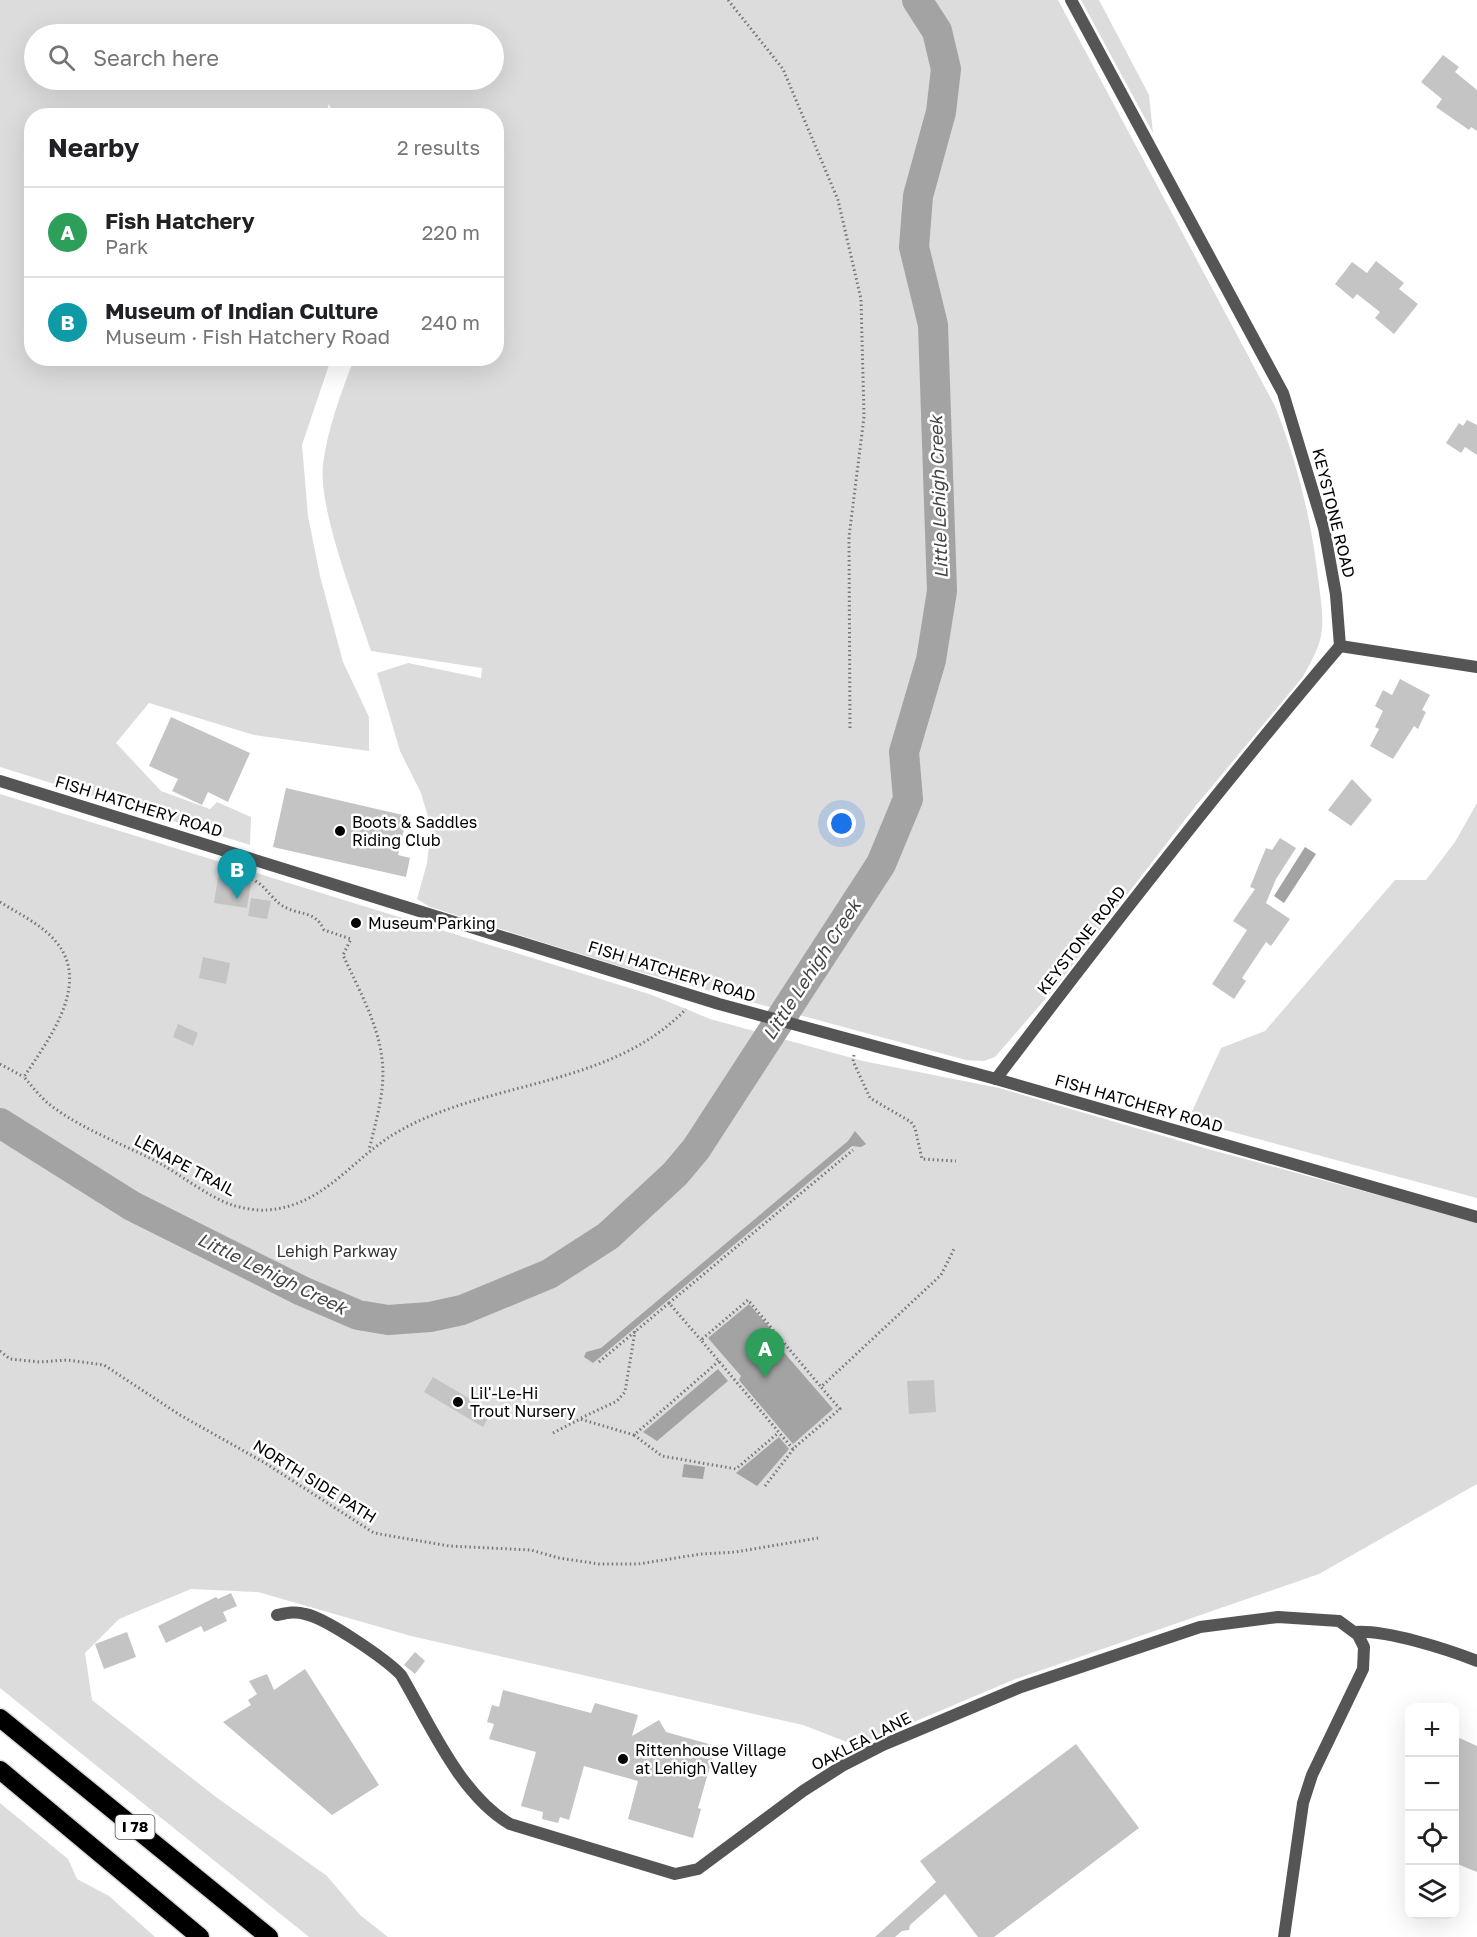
<!DOCTYPE html>
<html lang="en">
<head>
<meta charset="utf-8">
<style>
	body { margin:0; font-family:"Golos Text",sans-serif; background:#f2f2f2; color:#202124 }
	.controls { position:absolute; right:18px; bottom:18px; display:grid; overflow:hidden; border-radius:12px; box-shadow:0 6px 24px #0002 }
	.controls button { width:54px; height:54px; display:grid; place-items:center; padding:0; border:0; border-bottom:2px solid #e0e0e0; background:#fff; color:#202124; font:30px sans-serif }
	.you { position:absolute; left:842px; top:824px; width:21px; height:21px; margin:-15px; border:4px solid #fff; border-radius:50%; background:#1a73e8; box-shadow:0 0 0 9px #1a73e833 }
	.badge { display:grid; place-items:center; width:39px; height:39px; border-radius:50%; background:#2563eb; color:#fff; font-size:20px; font-weight:700 }
	.pin { position:absolute; translate:-50% -50px; filter:drop-shadow(0 2px 3px #0008) }
	.pin::after { content:''; position:absolute; top:32px; width:21px; height:18px; background:inherit; clip-path:polygon(0 0,100% 0,50% 100%) }
	.list { margin:0; padding:0; list-style:none }
	h2 { display:flex; justify-content:space-between; align-items:center; height:78px; margin:0; padding:0 24px; font-size:26px }
	h2 small { font-size:20px; font-weight:400; color:#757577 }
	.list li { display:grid; grid-template-columns:39px 1fr auto; gap:18px; align-items:center; box-sizing:border-box; height:90px; padding:0 24px; border-top:2px solid #e0e0e0 }
	.list b { display:block; font-size:22px; white-space:nowrap }
	.list p { margin:0; font-size:20px; white-space:nowrap; color:#757577 }
	.list em { font-size:20px; font-style:normal; color:#757577 }
	.icon { flex:none; width:33px; height:33px; fill:none; stroke:currentColor; stroke-width:2; stroke-linecap:round; stroke-linejoin:round }
	.map { position:relative; flex:none; width:1477px; height:1937px; overflow:hidden }
	.search { position:absolute; background:#fff; box-shadow:0 6px 24px #0002; left:24px; top:24px; width:480px; height:66px; display:flex; align-items:center; gap:15px; box-sizing:border-box; padding:0 21px; border-radius:33px; color:#757577; font-size:22px }
	.panel { position:absolute; background:#fff; box-shadow:0 6px 24px #0002; left:24px; top:108px; width:480px; height:258px; border-radius:24px }
	.map>svg:first-child { display:block }
	.green { fill:#dcdcdc; fill-rule:evenodd }
	.water { fill:#a3a3a3 }
	.lines { fill:none; stroke-linecap:round; stroke-linejoin:round }
	.river { stroke:#a3a3a3; stroke-width:30 }
	.building { fill:#c4c4c4 }
	.motorway-casing { stroke:#dbdbdb; stroke-width:21 }
	.path { stroke:#777; stroke-width:3; stroke-dasharray:1.5 3; stroke-linecap:butt }
	.minor { stroke:#555; stroke-width:12 }
	.tertiary { stroke:#555; stroke-width:12 }
	.motorway { stroke:#000; stroke-width:18 }
	.poi-dot { fill:#000; stroke:#fff; stroke-width:2 }
	.labels { text-anchor:middle; stroke-width:5; stroke-linejoin:round; paint-order:stroke }
	.shield { fill:#fff; stroke:#4c4c4c; stroke-width:1.5 }
	.shield-label { font-size:15px; font-weight:bold; fill:#000 }
	.street-label { font-size:16px; fill:#000; stroke:#fff }
	.poi-label { font-size:16px; fill:#000; stroke:#fff; text-anchor:start }
	.park-label { font-size:16px; fill:#333; stroke:#fff }
	.water-label { font-size:18px; font-style:italic; fill:#444; stroke:#fff }
</style>
</head>
<body>
<div class="map">
<svg width="1477" height="1937" viewBox="0 0 1477 1937">
	<rect width="100%" height="100%" fill="#fff"/>
	<g class="green">
		<path d="M 0,0 L 1058,0 L 1275,406 C 1298,464 1312,523 1319,585 C 1321,603 1325,623 1320,640 C 1316,654 1309,666 1302,678 L 1194,808 L 1054,989 L 995,1057 L 984,1061 L 966,1060 L 625,968 L 430,907 L 417,899 L 427,863 L 431,827 L 421,793 L 400,751 L 377,673 L 408,663 L 481,678 L 482,668 L 371,651 C 356,604 318,510 323,464 C 328,427 341,393 354,359 L 496,358 L 496,116 L 334,115 L 329,104 L 324,116 L 32,116 L 32,358 L 331,359 L 302,445 L 308,516 L 320,576 L 343,662 L 369,717 L 369,751 L 254,735 L 149,703 L 116,743 L 161,791 L 210,809 L 217,802 L 251,817 L 250,845 L 0,767 ZM 494,34 L 494,80 L 34,80 L 34,34 Z"/>
		<path d="M 1081,0 L 1099,0 L 1149,95 L 1153,133 Z"/>
		<path d="M 0,794 L 652,995 L 710,1019 L 863,1061 L 999,1088 L 1208,1149 L 1477,1222 L 1477,1484 L 1319,1574 L 1013,1680 L 857,1746 L 803,1725 L 411,1636 L 258,1592 L 191,1589 L 119,1619 L 85,1653 L 92,1700 L 216,1797 L 327,1876 L 360,1915 L 388,1937 L 309,1937 L 0,1688 Z"/>
		<path d="M 1477,803 L 1477,1198 L 1188,1120 L 1221,1048 L 1265,1031 L 1395,880 L 1426,880 L 1455,842 Z"/>
		<path d="M 0,1803 L 68,1859 L 77,1879 L 109,1896 L 155,1937 L 0,1937 Z"/>
	</g>
	<g class="water">
		<path d="M 1305,847 L 1316,854 L 1284,903 L 1274,896 Z"/>
		<path d="M 855,1131 L 866,1144 L 861,1147 L 852,1146 L 593,1363 L 584,1357 L 586,1352 L 601,1348 L 848,1141 Z"/>
		<path d="M 749,1304 L 784,1344 L 781,1349 L 833,1409 L 793,1444 L 739,1380 L 741,1376 L 708,1338 Z"/>
		<path d="M 718,1369 L 728,1381 L 657,1441 L 643,1432 Z"/>
		<path d="M 779,1437 L 789,1449 L 757,1486 L 736,1473 Z"/>
		<path d="M 684,1464 L 705,1467 L 703,1479 L 682,1477 Z"/>
	</g>
	<g class="lines">
		<path class="river" d="M 0,1123 L 132,1206 L 302,1291 L 358,1315 L 388,1320 L 430,1317 L 462,1310 L 549,1274 L 608,1236 L 675,1174 L 696,1149 L 881,864 L 908,799 L 904,752 L 931,660 L 942,591 L 933,325 L 914,247 L 918,196 L 941,112 L 946,69 L 937,31 L 917,0"/>
	</g>
	<g class="building">
		<path d="M 1443,55 L 1459,67 L 1455,72 L 1477,90 L 1477,131 L 1471,127 L 1469,130 L 1436,107 L 1442,99 L 1421,82 Z"/>
		<path d="M 1376,261 L 1404,283 L 1399,289 L 1418,304 L 1394,334 L 1375,318 L 1380,312 L 1357,294 L 1353,299 L 1335,284 L 1352,262 L 1367,273 Z"/>
		<path d="M 1467,420 L 1477,425 L 1477,455 L 1465,447 L 1461,453 L 1446,443 L 1459,423 L 1463,426 Z"/>
		<path d="M 1400,679 L 1430,695 L 1422,710 L 1426,712 L 1418,729 L 1414,726 L 1393,759 L 1370,746 L 1379,729 L 1375,727 L 1383,711 L 1375,706 L 1383,690 L 1392,695 Z"/>
		<path d="M 171,717 L 250,753 L 228,802 L 208,792 L 202,805 L 172,791 L 178,779 L 149,766 Z"/>
		<path d="M 1352,779 L 1372,800 L 1351,826 L 1328,810 Z"/>
		<path d="M 286,788 L 407,816 L 398,855 L 410,858 L 406,877 L 273,847 Z"/>
		<path d="M 1280,838 L 1296,848 L 1276,879 L 1266,903 L 1290,919 L 1271,946 L 1266,942 L 1242,978 L 1246,981 L 1234,999 L 1212,984 L 1247,930 L 1233,921 L 1255,889 L 1250,887 L 1266,848 L 1272,850 Z"/>
		<path d="M 218,877 L 251,883 L 247,908 L 214,903 Z"/>
		<path d="M 251,898 L 271,901 L 267,919 L 248,916 Z"/>
		<path d="M 203,957 L 230,963 L 226,984 L 199,978 Z"/>
		<path d="M 178,1024 L 198,1033 L 193,1046 L 173,1037 Z"/>
		<path d="M 433,1377 L 492,1412 L 483,1427 L 424,1392 Z"/>
		<path d="M 934,1380 L 936,1412 L 909,1414 L 907,1381 Z"/>
		<path d="M 231,1593 L 237,1606 L 223,1612 L 227,1621 L 204,1632 L 201,1626 L 166,1643 L 158,1626 L 216,1597 L 218,1599 Z"/>
		<path d="M 127,1632 L 136,1657 L 104,1669 L 95,1644 Z"/>
		<path d="M 415,1652 L 425,1661 L 415,1674 L 404,1665 Z"/>
		<path d="M 305,1669 L 379,1785 L 332,1815 L 223,1722 L 251,1705 L 248,1700 L 257,1694 L 249,1681 L 267,1674 L 274,1690 Z"/>
		<path d="M 503,1690 L 591,1713 L 595,1703 L 638,1715 L 632,1736 L 659,1720 L 666,1732 L 716,1746 L 698,1808 L 701,1809 L 693,1838 L 628,1819 L 638,1781 L 584,1766 L 569,1820 L 560,1817 L 558,1823 L 542,1819 L 543,1812 L 521,1806 L 536,1752 L 489,1739 L 494,1724 L 487,1722 L 492,1705 L 499,1707 Z"/>
		<path d="M 1455,1736 L 1477,1746 L 1477,1872 L 1455,1863 Z"/>
		<path d="M 1076,1744 L 1139,1828 L 994,1937 L 978,1937 L 945,1894 L 910,1925 L 909,1930 L 902,1931 L 895,1937 L 875,1937 L 936,1882 L 920,1861 Z"/>
	</g>
	<g class="lines">
		<defs>
			<g id="motorway">
				<path d="M 0,1718 L 269,1937"/>
				<path d="M 0,1770 L 200,1937"/>
			</g>
		</defs>
		<use href="#motorway" class="motorway-casing"/>
		<g class="path">
			<path d="M 728,0 L 783,69 L 838,200 L 861,299 L 864,417 L 849,537 L 850,730"/>
			<path d="M 247,878 C 263,881 268,895 280,904 C 297,917 314,908 324,930 L 351,939 L 343,955 C 358,988 378,1023 382,1059 C 386,1089 376,1121 369,1150"/>
			<path d="M 0,902 C 19,914 43,925 57,943 C 91,985 48,1040 24,1077 C 32,1086 40,1097 49,1104 C 82,1130 124,1144 161,1164 C 182,1176 209,1197 232,1205 C 241,1208 258,1211 267,1210 C 326,1206 353,1156 401,1130 C 491,1080 611,1087 686,1009"/>
			<path d="M 854,1055 L 853,1061 L 870,1098 L 911,1122 L 915,1128 L 922,1159 L 956,1161"/>
			<path d="M 0,1064 L 24,1077"/>
			<path d="M 669,1303 L 853,1150"/>
			<path d="M 0,1351 L 10,1359 L 40,1362 L 67,1360 L 104,1365 L 180,1415 L 265,1463 L 374,1533 L 449,1546 L 531,1550 L 559,1558 L 599,1564 L 638,1564 L 701,1554 L 736,1552 L 818,1538"/>
			<path d="M 599,1362 L 669,1303 L 701,1340"/>
			<path d="M 581,1418 L 617,1401 L 625,1392 L 635,1331"/>
			<path d="M 553,1433 L 580,1419 L 634,1435 L 719,1361"/>
			<path d="M 634,1435 L 662,1456 L 736,1469 L 778,1433"/>
			<path d="M 793,1449 L 701,1340 L 748,1300 L 821,1387"/>
			<path d="M 765,1486 L 795,1447 L 840,1409 L 821,1387 L 941,1275 L 955,1247"/>
		</g>
		<g class="minor">
			<path d="M 1340,646 L 1477,667"/>
			<path d="M 277,1615 C 287,1613 295,1611 305,1614 C 326,1618 386,1659 401,1675 C 430,1724 460,1795 510,1824 L 675,1874 L 698,1869 L 803,1791 L 842,1766 L 883,1745 L 1021,1687 L 1200,1627 L 1278,1617 L 1339,1621 L 1358,1635 L 1364,1647 L 1363,1669 L 1312,1775 L 1303,1803 L 1284,1937"/>
			<path d="M 1355,1632 C 1387,1630 1447,1649 1477,1661"/>
		</g>
		<g class="tertiary">
			<path d="M 0,781 L 719,1004 L 996,1079 L 1477,1217"/>
			<path d="M 996,1079 C 1107,932 1220,787 1340,646 L 1336,595 L 1324,528 L 1283,393 L 1071,0"/>
		</g>
		<use href="#motorway" class="motorway"/>
	</g>
	<g class="poi-dot">
		<circle cx="340" cy="831" r="6"/>
		<circle cx="356" cy="923" r="6"/>
		<circle cx="458" cy="1402" r="6"/>
		<circle cx="623" cy="1759" r="6"/>
	</g>
	<g class="labels">
		<rect class="shield" x="115.5" y="1815" width="39" height="24" rx="4.5"/>
		<g class="shield-label">
			<text x="135" y="1832">I 78</text>
		</g>
		<g class="street-label">
			<text transform="translate(1334 513) rotate(76)" y="6">KEYSTONE ROAD</text>
			<text transform="translate(139 806) rotate(17)" y="6">FISH HATCHERY ROAD</text>
			<text transform="translate(1081 940) rotate(-52)" y="6">KEYSTONE ROAD</text>
			<text transform="translate(672 971) rotate(17)" y="6">FISH HATCHERY ROAD</text>
			<text transform="translate(1139 1103) rotate(16)" y="6">FISH HATCHERY ROAD</text>
			<text transform="translate(185 1165) rotate(28)" y="6">LENAPE TRAIL</text>
			<text transform="translate(315 1481) rotate(32)" y="6">NORTH SIDE PATH</text>
			<text transform="translate(861 1741) rotate(-27)" y="6">OAKLEA LANE</text>
		</g>
		<g class="poi-label">
			<text x="352" y="828">Boots &amp; Saddles<tspan x="352" dy="18">Riding Club</tspan></text>
			<text x="368" y="929">Museum Parking</text>
			<text x="470" y="1399">Lil'-Le-Hi<tspan x="470" dy="18">Trout Nursery</tspan></text>
			<text x="635" y="1756">Rittenhouse Village<tspan x="635" dy="18">at Lehigh Valley</tspan></text>
		</g>
		<g class="park-label">
			<text x="337" y="1257">Lehigh Parkway</text>
		</g>
		<g class="water-label">
			<text transform="translate(939 497) rotate(-92)" y="6">Little Lehigh Creek</text>
			<text transform="translate(812 970) rotate(-57)" y="6">Little Lehigh Creek</text>
			<text transform="translate(272 1274) rotate(26)" y="6">Little Lehigh Creek</text>
		</g>
	</g>
</svg>
<div class="controls">
<button>+</button>
<button>−</button>
<button><svg class="icon" aria-label="locate" viewBox="0 0 24 24"><circle cx="12" cy="12" r="6"/><path d="M12 2v4M12 18v4M2 12h4M18 12h4"/></svg></button>
<button><svg class="icon" aria-label="layers" viewBox="0 0 24 24"><path d="M12 4l9 5-9 5-9-5zM3 14l9 5 9-5"/></svg></button>
</div>
<div class="you"></div>
<div class="pin badge" style="left:765px;top:1378px;background:#2e9e5b">A</div>
<div class="pin badge" style="left:237px;top:899px;background:#0f9aa8">B</div>
<div class="search"><svg class="icon" aria-label="search" viewBox="0 0 24 24"><circle cx="10" cy="10" r="6"/><path d="M15 15l6 6"/></svg>Search here</div>
<section class="panel">
<h2>Nearby<small>2 results</small></h2>
<ul class="list">
<li><span class="badge" style="background:#2e9e5b">A</span><div><b>Fish Hatchery</b><p>Park</p></div><em>220 m</em></li>
<li><span class="badge" style="background:#0f9aa8">B</span><div><b>Museum of Indian Culture</b><p>Museum · Fish Hatchery Road</p></div><em>240 m</em></li>
</ul>
</section>
</div>
</body>
</html>
